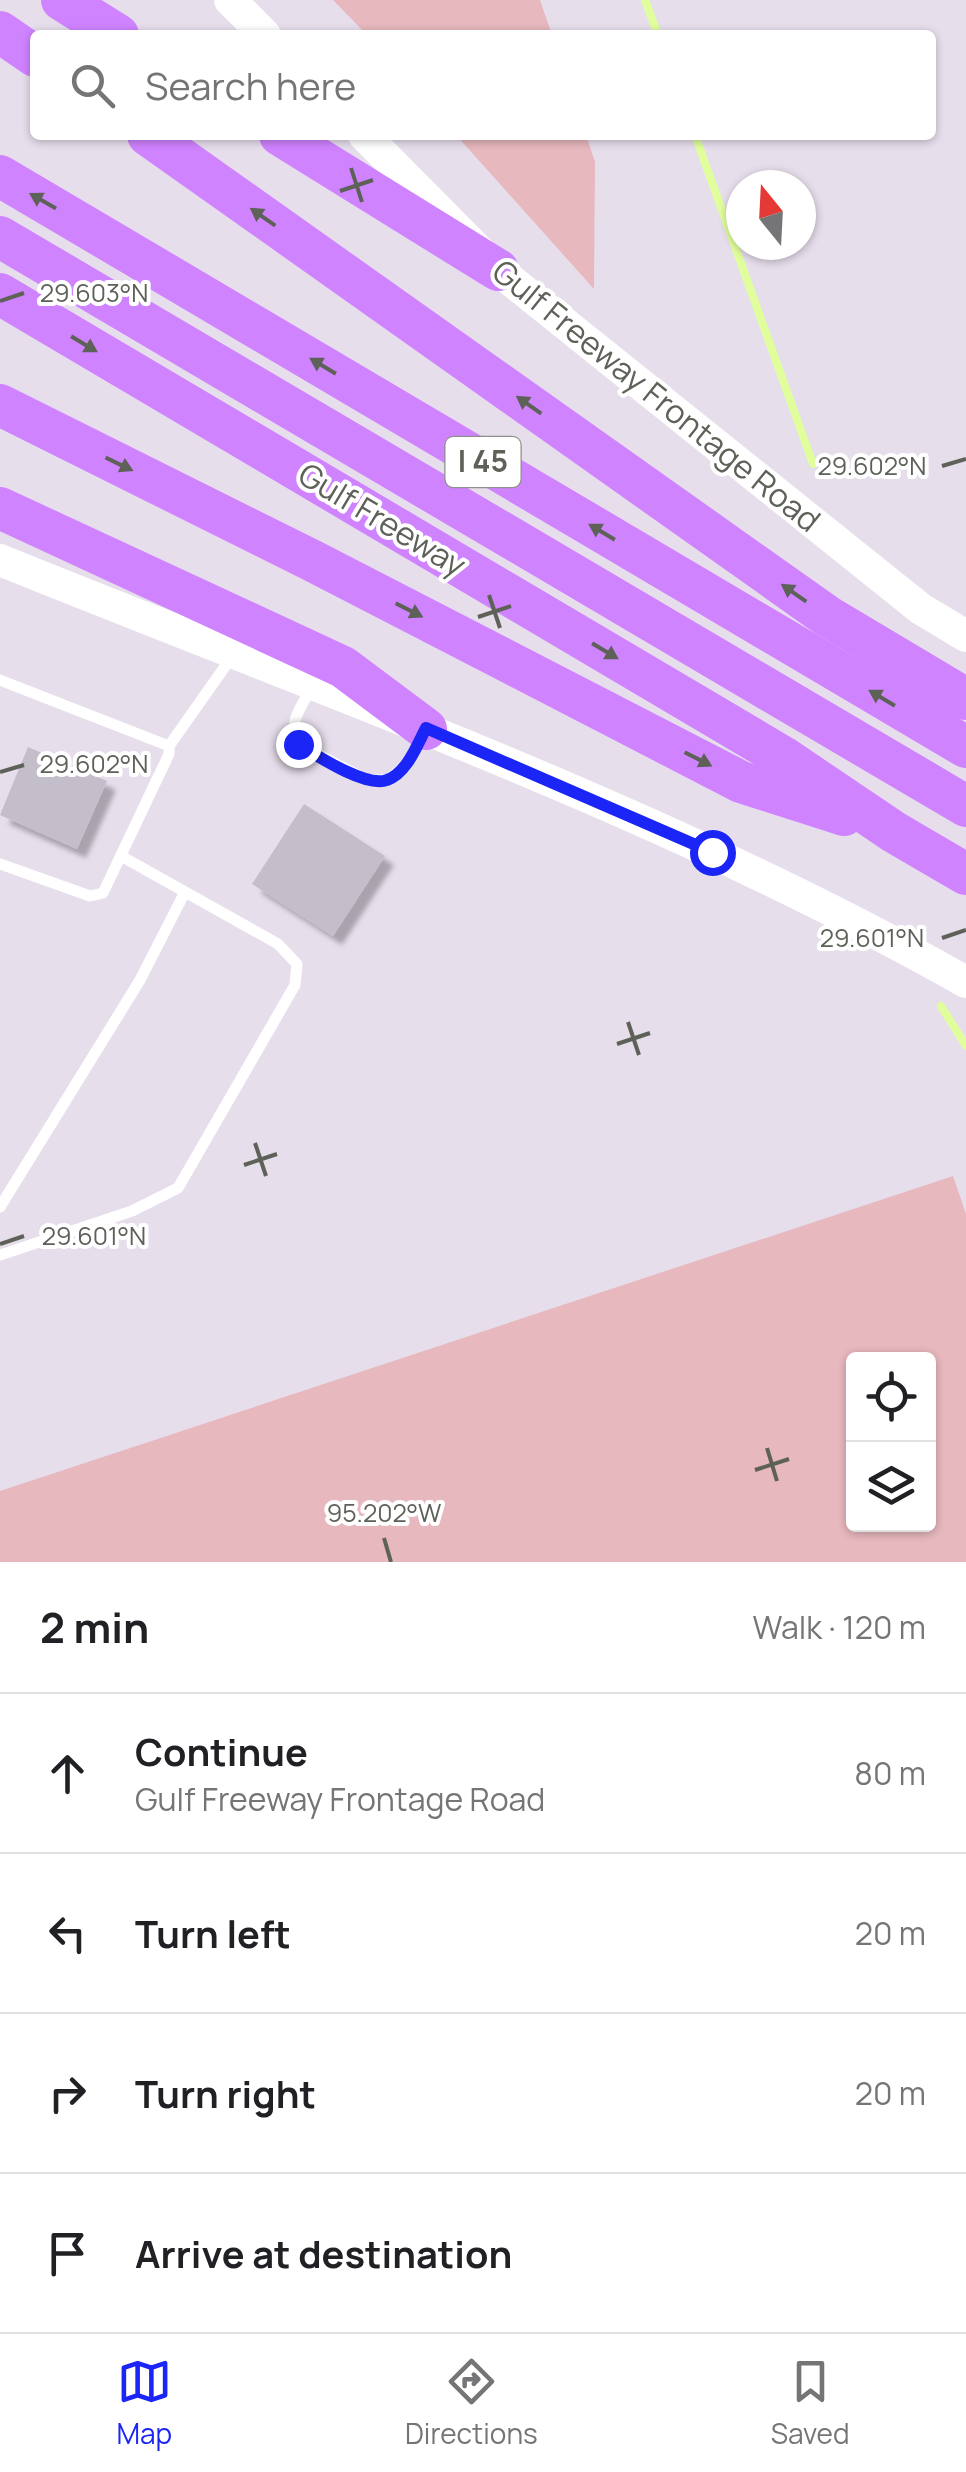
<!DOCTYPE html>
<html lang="en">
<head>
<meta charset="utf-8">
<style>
	body { margin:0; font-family:Manrope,sans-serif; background:#f6f6f6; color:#202124 }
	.controls { position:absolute; right:30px; bottom:30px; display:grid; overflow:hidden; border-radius:10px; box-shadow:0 2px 8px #0004 }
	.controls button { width:90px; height:90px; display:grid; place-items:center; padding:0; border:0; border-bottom:2px solid #e0e0e0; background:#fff; color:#202124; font:50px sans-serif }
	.compass { position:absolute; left:726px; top:170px; width:90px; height:90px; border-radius:50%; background:#fff; box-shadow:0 2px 8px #0004; rotate:342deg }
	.stop { position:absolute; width:30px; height:30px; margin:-22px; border:8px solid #1a25f6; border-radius:50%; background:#fff }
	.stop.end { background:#1a25f6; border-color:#fff; box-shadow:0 2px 10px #0008 }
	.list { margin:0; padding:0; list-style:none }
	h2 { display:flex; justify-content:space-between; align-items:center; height:130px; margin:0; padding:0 40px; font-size:42px }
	h2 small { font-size:32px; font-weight:400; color:#757577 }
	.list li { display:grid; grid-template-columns:65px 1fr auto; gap:30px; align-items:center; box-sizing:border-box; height:160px; padding:0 40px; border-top:2px solid #e0e0e0 }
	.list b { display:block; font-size:38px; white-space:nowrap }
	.list p { margin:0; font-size:32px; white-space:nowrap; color:#757577 }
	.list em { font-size:32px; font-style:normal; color:#757577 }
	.icon { flex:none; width:55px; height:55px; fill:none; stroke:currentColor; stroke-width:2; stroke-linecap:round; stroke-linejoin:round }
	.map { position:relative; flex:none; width:966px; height:1562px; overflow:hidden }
	.search { position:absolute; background:#fff; box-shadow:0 2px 8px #0004; left:30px; right:30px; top:30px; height:110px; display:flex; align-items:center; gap:25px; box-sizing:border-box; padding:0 35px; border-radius:10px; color:#757577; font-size:38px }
	.sheet { height:770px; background:#fff }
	nav { display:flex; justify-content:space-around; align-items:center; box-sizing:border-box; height:140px; border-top:2px solid #e0e0e0; background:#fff; font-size:28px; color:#757577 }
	nav a { display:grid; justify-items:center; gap:5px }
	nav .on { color:#1a25f6 }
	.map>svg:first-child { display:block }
	.green { fill:#e7b8be; fill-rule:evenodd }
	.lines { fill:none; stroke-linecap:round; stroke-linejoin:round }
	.stream { stroke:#e0ff9c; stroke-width:8 }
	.building { fill:#c4bdca; filter:url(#shadow) }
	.service { stroke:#fff; stroke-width:11 }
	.secondary { stroke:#fff; stroke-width:32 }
	.motorway { stroke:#d083ff; stroke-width:42 }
	.oneway { fill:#5d6158 }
	.route { stroke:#1a25f6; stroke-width:12 }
	.ticks { fill:none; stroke:#5d6158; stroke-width:4 }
	.labels { text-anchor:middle; stroke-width:8; stroke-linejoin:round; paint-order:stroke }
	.shield { fill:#fff; stroke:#8e908a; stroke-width:2.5 }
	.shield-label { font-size:30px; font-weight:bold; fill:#5d6158 }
	.street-label { font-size:32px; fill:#5d6158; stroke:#fff }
	.ticks-label { font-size:25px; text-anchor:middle; fill:#5d6158; stroke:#fff; stroke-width:8; stroke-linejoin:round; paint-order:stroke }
</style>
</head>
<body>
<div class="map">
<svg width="966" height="1562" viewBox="0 0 966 1562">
	<defs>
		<filter id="shadow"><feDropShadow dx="9" dy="9" stdDeviation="2.5" flood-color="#0004"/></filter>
	</defs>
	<rect width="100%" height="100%" fill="#e7deec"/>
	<g class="green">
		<path d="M 333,0 L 540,0 L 552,35 L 367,35 Z"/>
		<path d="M 456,135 L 586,135 L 595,162 L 594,289 Z"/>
		<path d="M 953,1176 L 966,1214 L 966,1562 L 0,1562 L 0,1491 ZM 854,1360 L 928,1360 L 928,1524 L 854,1524 Z"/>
	</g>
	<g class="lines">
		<g class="stream">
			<path d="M 645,0 L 658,35"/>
			<path d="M 695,135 L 813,464"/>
			<path d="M 941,1006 L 966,1046"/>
		</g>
	</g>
	<g class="building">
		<path d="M 28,747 L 107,781 L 77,849 L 0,815 Z"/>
		<path d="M 304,804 L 385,856 L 333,936 L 252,884 Z"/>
	</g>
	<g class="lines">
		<g class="service">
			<path d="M 0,680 L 169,746 L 231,658"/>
			<path d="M 312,687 C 302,706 287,722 298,744 L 367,780 L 388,780 L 407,764 L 423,734"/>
			<path d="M 0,864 L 90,896 L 103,893 L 169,754 L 169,746"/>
			<path d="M 0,1207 L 140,980 L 185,892"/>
			<path d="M 0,1255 L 132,1211 L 178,1188 L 295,985 L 297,964 L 278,944 L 121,856"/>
		</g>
		<g class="secondary">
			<path d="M 230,0 L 265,35"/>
			<path d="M 364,135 L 498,270 L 921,609 L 966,636"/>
			<path d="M 0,560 C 326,692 659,809 966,982"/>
		</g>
		<g class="motorway">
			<path d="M 62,0 L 118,35"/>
			<path d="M 0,32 L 35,56"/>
			<path d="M 148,135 L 827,616 L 966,699"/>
			<path d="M 280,135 L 498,270"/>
			<path d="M 0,176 L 966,747"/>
			<path d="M 0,237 L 966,806"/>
			<path d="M 0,294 L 783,757 L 894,832 L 966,874"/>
			<path d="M 0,405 L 313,561 L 741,782 L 844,815"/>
			<path d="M 0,508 L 343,667 L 426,729"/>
		</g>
	</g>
	<defs><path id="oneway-solid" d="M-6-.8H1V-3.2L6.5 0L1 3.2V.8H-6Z" transform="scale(2.5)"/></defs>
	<g class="oneway">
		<use href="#oneway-solid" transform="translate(43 201) rotate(-150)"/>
		<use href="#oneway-solid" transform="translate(263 217) rotate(-145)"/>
		<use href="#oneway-solid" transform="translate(84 344) rotate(31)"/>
		<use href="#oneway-solid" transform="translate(323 366) rotate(-149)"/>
		<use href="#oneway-solid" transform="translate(529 405) rotate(-145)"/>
		<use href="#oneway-solid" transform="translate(119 464) rotate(26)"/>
		<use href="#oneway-solid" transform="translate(602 532) rotate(-149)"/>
		<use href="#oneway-solid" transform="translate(794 593) rotate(-145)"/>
		<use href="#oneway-solid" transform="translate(409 610) rotate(27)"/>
		<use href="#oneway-solid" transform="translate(605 651) rotate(31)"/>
		<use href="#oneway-solid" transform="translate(882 698) rotate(-149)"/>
		<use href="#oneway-solid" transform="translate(698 759) rotate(27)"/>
	</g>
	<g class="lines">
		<path class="route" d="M 298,744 C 316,755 366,788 387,780 C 407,773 417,745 426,728 L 712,852"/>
	</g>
	<path class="ticks" d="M 351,168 L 362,202M 340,191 L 373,180M 0,301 L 24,293M 942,466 L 966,459M 489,595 L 500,628M 478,617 L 511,606M 0,772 L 24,765M 942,938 L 966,930M 628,1022 L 639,1055M 617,1044 L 650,1033M 255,1143 L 266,1176M 244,1165 L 277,1154M 0,1244 L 24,1236M 767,1448 L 777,1481M 755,1470 L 789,1459M 384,1538 L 391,1562"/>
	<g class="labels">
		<rect class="shield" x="445.5" y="437" width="75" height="50" rx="8"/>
		<g class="shield-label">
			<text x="483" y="472">I 45</text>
		</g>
		<g class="street-label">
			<text transform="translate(656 396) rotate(39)" y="11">Gulf Freeway Frontage Road</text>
			<text transform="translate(382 520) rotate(31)" y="11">Gulf Freeway</text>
		</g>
	</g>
	<g class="ticks-label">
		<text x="94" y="302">29.603°N</text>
		<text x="872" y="475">29.602°N</text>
		<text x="94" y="773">29.602°N</text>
		<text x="872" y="947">29.601°N</text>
		<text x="94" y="1245">29.601°N</text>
		<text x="384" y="1522">95.202°W</text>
	</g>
</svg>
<div class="controls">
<button><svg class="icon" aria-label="locate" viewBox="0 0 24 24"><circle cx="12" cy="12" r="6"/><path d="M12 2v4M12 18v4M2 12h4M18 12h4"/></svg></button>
<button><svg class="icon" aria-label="layers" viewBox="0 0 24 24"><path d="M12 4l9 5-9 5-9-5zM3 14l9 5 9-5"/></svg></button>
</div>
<svg class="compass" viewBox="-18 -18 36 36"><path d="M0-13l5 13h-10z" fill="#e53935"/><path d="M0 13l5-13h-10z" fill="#757577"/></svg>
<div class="stop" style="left:712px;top:852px"></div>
<div class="stop end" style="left:298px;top:744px"></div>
<div class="search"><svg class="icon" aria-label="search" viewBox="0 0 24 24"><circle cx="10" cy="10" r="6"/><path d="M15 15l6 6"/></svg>Search here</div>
</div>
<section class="sheet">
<h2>2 min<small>Walk · 120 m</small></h2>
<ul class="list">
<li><svg class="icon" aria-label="ahead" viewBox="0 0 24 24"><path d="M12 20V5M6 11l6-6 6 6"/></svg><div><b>Continue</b><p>Gulf Freeway Frontage Road</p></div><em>80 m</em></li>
<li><svg class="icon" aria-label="left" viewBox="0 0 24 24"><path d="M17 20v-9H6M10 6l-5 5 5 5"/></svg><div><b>Turn left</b></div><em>20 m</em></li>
<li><svg class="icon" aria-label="right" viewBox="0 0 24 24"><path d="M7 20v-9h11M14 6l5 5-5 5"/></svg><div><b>Turn right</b></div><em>20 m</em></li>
<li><svg class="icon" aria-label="arrive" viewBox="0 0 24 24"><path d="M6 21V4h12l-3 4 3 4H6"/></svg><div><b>Arrive at destination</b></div></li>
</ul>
</section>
<nav>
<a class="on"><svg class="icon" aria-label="map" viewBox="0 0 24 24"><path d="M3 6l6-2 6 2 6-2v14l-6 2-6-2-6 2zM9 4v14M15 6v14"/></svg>Map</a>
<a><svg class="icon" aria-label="directions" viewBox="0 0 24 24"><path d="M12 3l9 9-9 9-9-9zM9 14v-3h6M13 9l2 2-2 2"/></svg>Directions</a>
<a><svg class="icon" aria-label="saved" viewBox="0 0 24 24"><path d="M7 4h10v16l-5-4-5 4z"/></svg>Saved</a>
</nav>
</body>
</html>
